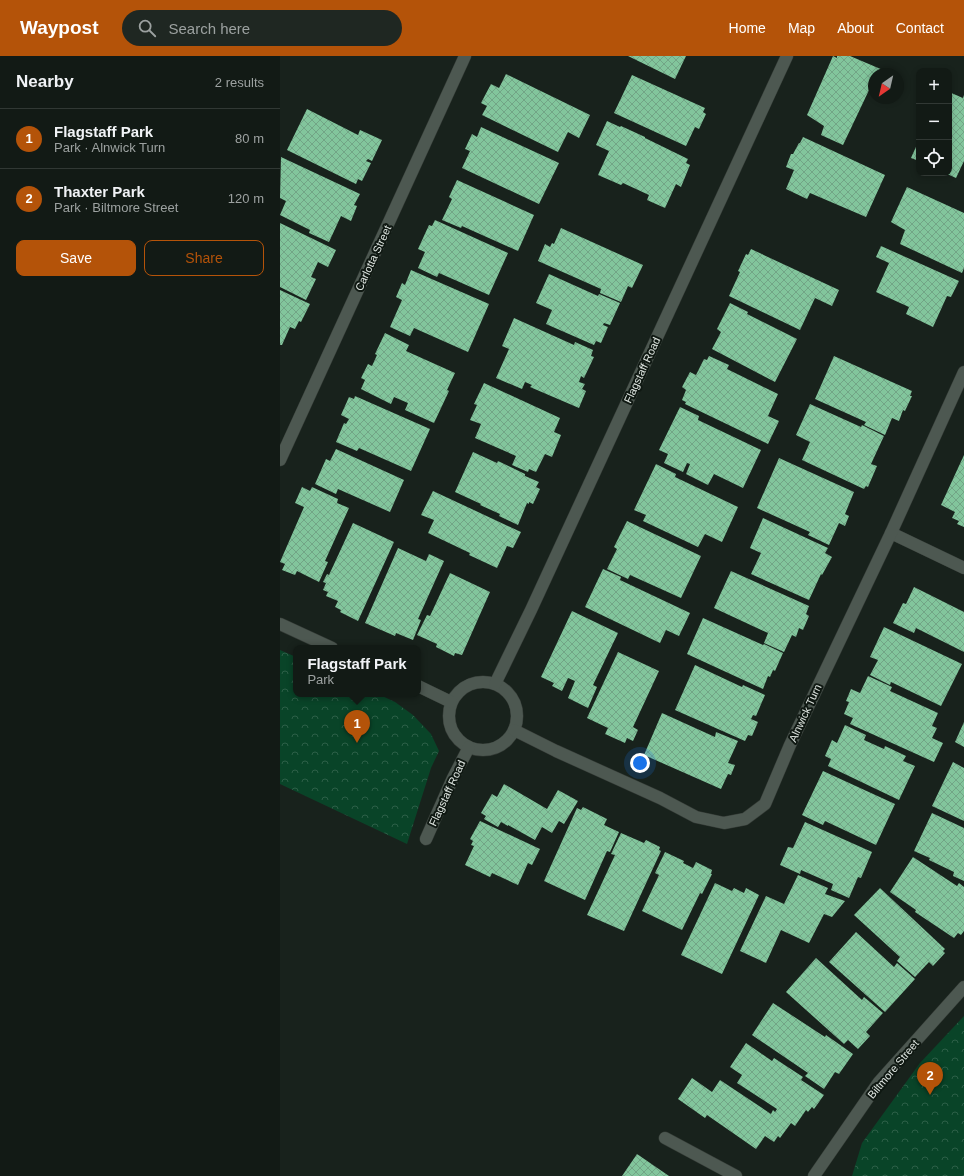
<!DOCTYPE html>
<html lang="en">
<head>
<meta charset="utf-8">
<style>
	body { margin:0; font-family:Arial,sans-serif; background:#1f2722; color:#f1f3f6 }
	.controls { position:absolute; right:12px; top:12px; display:grid; overflow:hidden; border-radius:8px; box-shadow:0 2px 6px #0003 }
	.controls button { width:36px; height:36px; display:grid; place-items:center; padding:0; border:0; border-bottom:1px solid #313834; background:#121a15; color:#f1f3f6; font:20px sans-serif }
	.compass { position:absolute; left:588px; top:12px; width:36px; height:36px; border-radius:50%; background:#121a15; box-shadow:0 2px 6px #0003; rotate:214deg }
	.you { position:absolute; left:360px; top:707px; width:14px; height:14px; margin:-10px; border:3px solid #fff; border-radius:50%; background:#1a73e8; box-shadow:0 0 0 6px #1a73e833 }
	.badge { display:grid; place-items:center; width:26px; height:26px; border-radius:50%; background:#b45309; color:#fff; font-size:13px; font-weight:700 }
	.pin { position:absolute; translate:-50% -33px; filter:drop-shadow(0 1px 2px #0008) }
	.pin::after { content:''; position:absolute; top:21px; width:14px; height:12px; background:inherit; clip-path:polygon(0 0,100% 0,50% 100%) }
	.popup { position:absolute; left:13px; top:589px; width:128px; height:52px; box-sizing:border-box; display:grid; place-content:center; border-radius:8px; background:#121a15; filter:drop-shadow(0 1px 3px #0005); font-size:13px; white-space:nowrap; color:#9ca1a0 }
	.popup b { font-size:15px; color:#f1f3f6 }
	.popup::after { content:''; position:absolute; left:50%; top:100%; margin-left:-8px; border:8px solid transparent; border-top-color:#121a15 }
	.list { margin:0; padding:0; list-style:none }
	h2 { display:flex; justify-content:space-between; align-items:center; height:52px; margin:0; padding:0 16px; font-size:17px }
	h2 small { font-size:13px; font-weight:400; color:#9ca1a0 }
	.list li { display:grid; grid-template-columns:26px 1fr auto; gap:12px; align-items:center; box-sizing:border-box; height:60px; padding:0 16px; border-top:1px solid #313834 }
	.list b { display:block; font-size:15px; white-space:nowrap }
	.list p { margin:0; font-size:13px; white-space:nowrap; color:#9ca1a0 }
	.list em { font-size:13px; font-style:normal; color:#9ca1a0 }
	.actions { display:flex; gap:8px; padding:12px 16px }
	.actions a { flex:1; padding:9px 0; border:1px solid #b45309; border-radius:8px; text-align:center; font-size:14px; color:#b45309 }
	.actions .main { background:#b45309; color:#fff }
	.icon { flex:none; width:22px; height:22px; fill:none; stroke:currentColor; stroke-width:2; stroke-linecap:round; stroke-linejoin:round }
	.map { position:relative; flex:none; width:684px; height:1120px; overflow:hidden }
	header { display:flex; align-items:center; gap:24px; box-sizing:border-box; height:56px; padding:0 20px; background:#b45309; color:#fff }
	header strong { font-size:19px }
	nav { display:flex; gap:22px; margin-inline-start:auto; font-size:14px }
	.search { width:280px; height:36px; background:#1f2722; display:flex; align-items:center; gap:10px; box-sizing:border-box; padding:0 14px; border-radius:22px; color:#9ca1a0; font-size:15px }
	main { display:flex }
	aside { flex:1; background:#121a15 }
	.map>svg:first-child { display:block }
	.park { fill:url(#park-crowns) }
	.building { fill:url(#building-cross-hatch) }
	.lines { fill:none; stroke-linecap:round; stroke-linejoin:round }
	.minor-casing { stroke:#343b36; stroke-width:13 }
	.minor { stroke:#4d5851; stroke-width:12 }
	.labels { text-anchor:middle; stroke-width:4; stroke-linejoin:round; paint-order:stroke }
	.street-label { font-size:11px; fill:#dfe6e1; stroke:#0f1812 }
</style>
</head>
<body>
<header>
<strong>Waypost</strong>
<div class="search"><svg class="icon" aria-label="search" viewBox="0 0 24 24"><circle cx="10" cy="10" r="6"/><path d="M15 15l6 6"/></svg>Search here</div>
<nav><a>Home</a><a>Map</a><a>About</a><a>Contact</a></nav>
</header>
<main>
<aside>
<h2>Nearby<small>2 results</small></h2>
<ul class="list">
<li><span class="badge">1</span><div><b>Flagstaff Park</b><p>Park · Alnwick Turn</p></div><em>80 m</em></li>
<li><span class="badge">2</span><div><b>Thaxter Park</b><p>Park · Biltmore Street</p></div><em>120 m</em></li>
</ul>
<div class="actions"><a class="main">Save</a><a>Share</a></div>
</aside>
<div class="map">
<svg width="684" height="1120" viewBox="0 0 684 1120">
	<defs>
		<pattern id="park-crowns" width="20" height="18" patternUnits="userSpaceOnUse"><rect width="20" height="18" fill="#094428"/><path d="M2 6a3 3 0 1 1 6 0M12 15a3 3 0 1 1 6 0" fill="none" stroke="#2c5f47"/></pattern>
		<pattern id="building-cross-hatch" width="8" height="8" patternUnits="userSpaceOnUse"><rect width="8" height="8" fill="#82c59c"/><path d="M0 0l8 8M0 8l8-8" fill="none" stroke="#72a586"/></pattern>
	</defs>
	<rect width="100%" height="100%" fill="#18221c"/>
	<g class="park">
		<path d="M 0,594 L 16,601 L 16,638 L 98,638 L 115,646 L 133,659 L 151,678 L 159,695 L 151,712 L 127,788 L 0,728 Z"/>
		<path d="M 684,960 L 684,1120 L 572,1120 L 582,1087 L 640,1007 Z"/>
	</g>
	<g class="building">
		<path d="M 348,0 L 406,0 L 395,23 Z"/>
		<path d="M 553,0 L 557,2 L 557,0 L 570,0 L 603,14 L 601,18 L 594,18 L 594,33 L 593,34 L 590,32 L 563,89 L 541,79 L 544,70 L 527,59 Z"/>
		<path d="M 226,18 L 310,59 L 299,82 L 288,76 L 278,96 L 202,59 L 207,50 L 201,47 L 211,28 L 219,32 Z"/>
		<path d="M 352,19 L 425,52 L 423,56 L 426,58 L 419,73 L 415,71 L 406,90 L 334,57 Z"/>
		<path d="M 669,36 L 683,42 L 684,39 L 684,105 L 676,122 L 665,117 L 669,117 Z"/>
		<path d="M 27,53 L 78,79 L 80,74 L 102,84 L 92,105 L 88,103 L 86,105 L 91,107 L 82,125 L 78,123 L 76,128 L 7,94 Z"/>
		<path d="M 327,65 L 340,71 L 341,70 L 365,81 L 365,82 L 408,103 L 406,107 L 410,109 L 401,131 L 396,128 L 385,152 L 367,144 L 369,139 L 343,127 L 341,129 L 318,119 L 329,95 L 316,89 Z"/>
		<path d="M 201,71 L 279,107 L 259,148 L 182,112 L 190,95 L 185,93 L 192,78 L 197,81 Z"/>
		<path d="M 523,81 L 605,119 L 586,161 L 530,137 L 527,143 L 506,133 L 514,114 L 506,111 L 511,98 L 513,98 L 519,87 L 520,87 Z"/>
		<path d="M 639,84 L 639,105 L 631,102 Z"/>
		<path d="M 1,101 L 80,138 L 74,149 L 77,150 L 71,165 L 61,160 L 49,186 L 29,177 L 30,174 L 0,159 L 6,145 L 0,142 Z"/>
		<path d="M 177,124 L 254,159 L 238,195 L 182,170 L 181,172 L 162,164 L 172,143 L 169,141 Z"/>
		<path d="M 627,131 L 684,157 L 684,212 L 682,217 L 620,188 L 625,174 L 611,166 Z"/>
		<path d="M 155,164 L 228,197 L 209,239 L 159,217 L 157,221 L 138,212 L 145,196 L 138,193 L 149,169 L 152,170 Z"/>
		<path d="M 0,167 L 56,194 L 48,211 L 38,206 L 31,221 L 36,223 L 26,244 L 0,231 Z"/>
		<path d="M 281,172 L 363,209 L 352,232 L 348,230 L 341,246 L 320,237 L 321,233 L 258,205 L 265,188 L 270,191 L 272,187 L 274,188 Z"/>
		<path d="M 601,190 L 679,225 L 671,241 L 667,240 L 653,271 L 626,258 L 629,251 L 596,236 L 609,207 L 596,201 Z"/>
		<path d="M 471,193 L 559,234 L 552,250 L 535,242 L 520,274 L 449,240 L 460,216 L 458,215 L 466,198 L 468,199 Z"/>
		<path d="M 131,214 L 209,248 L 188,296 L 134,272 L 130,280 L 110,271 L 122,244 L 116,241 L 122,227 L 125,229 Z"/>
		<path d="M 269,218 L 318,240 L 319,238 L 340,247 L 330,269 L 324,267 L 323,269 L 328,271 L 321,287 L 316,285 L 314,289 L 266,268 L 272,254 L 256,247 Z"/>
		<path d="M 0,234 L 30,248 L 21,266 L 19,265 L 15,273 L 10,271 L 2,289 L 0,289 Z"/>
		<path d="M 450,247 L 468,256 L 467,258 L 517,283 L 495,326 L 432,293 L 441,276 L 437,273 Z"/>
		<path d="M 234,262 L 294,289 L 295,286 L 313,294 L 311,300 L 314,301 L 304,322 L 301,320 L 299,326 L 305,328 L 302,333 L 306,335 L 299,352 L 250,331 L 252,329 L 245,326 L 242,333 L 216,322 L 229,293 L 222,290 Z"/>
		<path d="M 105,277 L 129,289 L 126,295 L 175,317 L 167,334 L 169,335 L 154,367 L 125,354 L 128,347 L 114,341 L 111,348 L 81,333 L 85,324 L 81,322 L 88,308 L 92,310 L 97,299 L 95,298 Z"/>
		<path d="M 429,300 L 449,309 L 447,313 L 498,338 L 488,360 L 499,365 L 488,388 L 405,348 L 406,346 L 402,344 L 406,334 L 402,331 L 410,316 L 416,319 L 424,303 L 427,304 Z"/>
		<path d="M 554,300 L 632,335 L 630,340 L 632,340 L 625,355 L 623,354 L 619,365 L 612,362 L 605,379 L 584,369 L 586,366 L 535,343 Z"/>
		<path d="M 204,327 L 280,362 L 274,376 L 281,379 L 272,401 L 265,398 L 256,416 L 249,413 L 248,416 L 232,409 L 236,400 L 195,382 L 201,368 L 190,364 L 197,349 L 194,348 Z"/>
		<path d="M 75,340 L 150,373 L 131,415 L 79,392 L 77,395 L 56,386 L 64,367 L 66,368 L 69,363 L 61,359 L 69,341 L 74,343 Z"/>
		<path d="M 530,348 L 581,371 L 582,369 L 604,380 L 591,408 L 597,410 L 588,431 L 586,430 L 584,433 L 522,404 L 530,386 L 516,379 Z"/>
		<path d="M 400,351 L 419,360 L 418,364 L 481,394 L 463,432 L 434,418 L 428,429 L 406,418 L 410,408 L 407,407 L 403,416 L 384,407 L 388,398 L 379,394 Z"/>
		<path d="M 56,393 L 124,424 L 110,456 L 58,433 L 56,438 L 35,428 L 46,403 L 50,405 Z"/>
		<path d="M 193,396 L 217,407 L 218,405 L 245,418 L 245,420 L 259,426 L 256,431 L 260,433 L 253,448 L 249,446 L 249,448 L 247,447 L 238,469 L 219,460 L 220,458 L 200,449 L 201,448 L 175,436 Z"/>
		<path d="M 684,399 L 684,471 L 677,468 L 679,465 L 672,462 L 675,456 L 661,449 Z"/>
		<path d="M 499,402 L 574,436 L 565,458 L 569,460 L 565,470 L 559,467 L 549,489 L 528,479 L 530,476 L 477,452 Z"/>
		<path d="M 376,408 L 396,418 L 395,421 L 458,451 L 442,486 L 425,478 L 418,491 L 363,465 L 366,459 L 354,454 Z"/>
		<path d="M 22,431 L 30,435 L 32,431 L 58,443 L 57,447 L 69,452 L 45,505 L 48,506 L 39,526 L 17,515 L 15,519 L 2,514 L 5,508 L 0,506 L 24,451 L 15,447 Z"/>
		<path d="M 153,435 L 241,476 L 233,492 L 227,490 L 217,512 L 189,499 L 190,497 L 148,477 L 154,464 L 141,459 Z"/>
		<path d="M 483,462 L 548,492 L 545,497 L 552,501 L 542,519 L 541,518 L 529,544 L 471,518 L 481,497 L 470,492 Z"/>
		<path d="M 347,465 L 421,500 L 401,542 L 350,519 L 348,523 L 327,513 L 337,493 L 334,491 Z"/>
		<path d="M 73,467 L 114,486 L 78,565 L 60,556 L 61,554 L 55,551 L 58,545 L 46,540 L 48,536 L 43,534 L 46,527 L 43,526 L 47,518 L 49,519 Z"/>
		<path d="M 118,492 L 146,505 L 149,498 L 164,505 L 138,563 L 141,564 L 133,584 L 116,577 L 115,580 L 85,567 Z"/>
		<path d="M 323,513 L 341,521 L 340,524 L 410,557 L 399,580 L 386,574 L 380,587 L 305,551 Z"/>
		<path d="M 451,515 L 529,550 L 526,558 L 529,560 L 523,574 L 519,572 L 516,581 L 512,579 L 504,596 L 484,587 L 488,577 L 434,552 Z"/>
		<path d="M 170,517 L 210,536 L 182,599 L 175,597 L 174,600 L 156,591 L 157,588 L 137,579 L 147,559 L 150,560 Z"/>
		<path d="M 634,531 L 684,556 L 684,596 L 636,572 L 634,577 L 613,567 L 623,547 L 626,548 Z"/>
		<path d="M 292,555 L 338,577 L 313,629 L 317,631 L 308,652 L 288,642 L 295,625 L 288,622 L 282,635 L 272,630 L 274,627 L 261,621 Z"/>
		<path d="M 423,562 L 483,589 L 484,588 L 503,597 L 495,615 L 493,614 L 490,621 L 488,620 L 483,633 L 407,598 Z"/>
		<path d="M 604,571 L 682,608 L 661,650 L 611,626 L 610,629 L 590,619 L 598,604 L 590,601 Z"/>
		<path d="M 338,596 L 379,615 L 353,671 L 358,674 L 353,685 L 347,682 L 345,687 L 325,678 L 328,672 L 307,662 Z"/>
		<path d="M 415,609 L 462,631 L 463,629 L 485,639 L 476,660 L 473,659 L 471,663 L 478,666 L 472,680 L 468,679 L 465,685 L 395,654 Z"/>
		<path d="M 588,620 L 612,631 L 610,635 L 658,657 L 652,670 L 657,672 L 652,682 L 663,687 L 654,706 L 570,668 L 573,662 L 564,658 L 569,646 L 566,645 L 571,633 L 580,637 Z"/>
		<path d="M 382,657 L 435,681 L 436,676 L 458,685 L 448,707 L 455,709 L 451,719 L 448,718 L 441,733 L 364,699 Z"/>
		<path d="M 684,666 L 684,691 L 675,686 Z"/>
		<path d="M 565,669 L 586,679 L 584,684 L 604,693 L 605,690 L 626,700 L 623,705 L 635,710 L 619,744 L 548,710 L 551,703 L 545,700 L 552,684 L 557,687 Z"/>
		<path d="M 673,706 L 684,712 L 684,765 L 652,750 Z"/>
		<path d="M 543,715 L 615,748 L 596,789 L 545,765 L 543,769 L 522,759 Z"/>
		<path d="M 224,728 L 267,753 L 278,734 L 298,745 L 284,768 L 279,765 L 272,777 L 262,771 L 255,784 L 228,769 L 228,770 L 221,766 L 218,771 L 204,763 L 206,760 L 201,757 L 212,738 L 217,741 Z"/>
		<path d="M 303,751 L 327,763 L 324,769 L 339,776 L 330,796 L 327,795 L 305,844 L 264,825 L 297,752 L 301,754 Z"/>
		<path d="M 652,757 L 684,772 L 684,825 L 673,820 L 674,816 L 649,804 L 650,802 L 634,795 Z"/>
		<path d="M 200,765 L 260,793 L 252,809 L 248,807 L 238,829 L 212,817 L 210,821 L 185,809 L 194,790 L 191,789 L 193,785 L 190,783 Z"/>
		<path d="M 525,766 L 592,796 L 581,822 L 578,821 L 569,842 L 551,834 L 553,828 L 521,814 L 520,818 L 500,809 L 508,791 L 513,792 Z"/>
		<path d="M 341,777 L 364,787 L 366,784 L 380,791 L 379,794 L 381,795 L 344,875 L 307,859 L 335,799 L 331,798 Z"/>
		<path d="M 385,796 L 404,805 L 403,807 L 413,812 L 416,806 L 432,814 L 431,818 L 432,818 L 422,838 L 420,837 L 402,874 L 362,855 L 379,819 L 375,817 Z"/>
		<path d="M 633,801 L 677,830 L 679,827 L 684,831 L 684,875 L 681,879 L 678,877 L 674,882 L 635,856 L 636,854 L 610,836 Z"/>
		<path d="M 518,819 L 548,832 L 545,838 L 565,845 L 552,861 L 544,858 L 529,887 L 501,874 L 486,907 L 460,895 L 486,840 L 504,848 Z"/>
		<path d="M 435,827 L 452,835 L 454,832 L 464,837 L 466,832 L 479,839 L 442,918 L 401,899 Z"/>
		<path d="M 600,832 L 665,893 L 663,895 L 665,897 L 653,910 L 649,906 L 635,921 L 617,905 L 620,901 L 574,859 Z"/>
		<path d="M 576,876 L 614,911 L 617,907 L 635,923 L 605,956 L 549,906 Z"/>
		<path d="M 536,902 L 582,944 L 584,941 L 603,957 L 586,976 L 590,980 L 578,993 L 568,984 L 564,988 L 506,936 Z"/>
		<path d="M 493,947 L 545,981 L 546,979 L 573,998 L 559,1018 L 555,1016 L 544,1033 L 525,1020 L 528,1017 L 472,979 Z"/>
		<path d="M 466,987 L 492,1005 L 494,1002 L 523,1021 L 521,1024 L 544,1039 L 534,1053 L 532,1051 L 528,1056 L 526,1054 L 515,1070 L 511,1067 L 500,1082 L 498,1080 L 494,1086 L 485,1080 L 476,1093 L 427,1059 L 425,1062 L 398,1043 L 412,1022 L 432,1036 L 440,1024 L 491,1058 L 493,1054 L 495,1056 L 497,1053 L 457,1027 L 462,1019 L 450,1011 Z"/>
		<path d="M 357,1098 L 389,1120 L 342,1120 Z"/>
	</g>
	<g class="lines">
		<defs>
			<g id="minor">
				<path d="M 0,404 L 185,0"/>
				<path d="M 611,477 L 684,512"/>
				<path d="M 0,568 L 52,592"/>
				<circle cx="203" cy="660" r="34"/>
				<path d="M 215,628 L 251,554 L 507,0"/>
				<path d="M 138,630 L 171,646"/>
				<path d="M 234,674 L 276,695 L 380,742 L 416,761 L 444,767 L 465,763 L 485,748 L 510,689 L 611,477 L 684,316"/>
				<path d="M 146,783 L 173,722 L 189,691"/>
				<path d="M 385,1082 L 456,1120"/>
				<path d="M 534,1120 L 599,1026 L 684,931"/>
			</g>
		</defs>
		<use href="#minor" class="minor-casing"/>
		<use href="#minor" class="minor"/>
	</g>
	<g class="labels">
		<g class="street-label">
			<text transform="translate(93 202) rotate(-65)" y="4">Carlotta Street</text>
			<text transform="translate(362 314) rotate(-65)" y="4">Flagstaff Road</text>
			<text transform="translate(525 657) rotate(-65)" y="4">Alnwick Turn</text>
			<text transform="translate(167 737) rotate(-65)" y="4">Flagstaff Road</text>
			<text transform="translate(613 1013) rotate(-50)" y="4">Biltmore Street</text>
		</g>
	</g>
</svg>
<div class="controls">
<button>+</button>
<button>−</button>
<button><svg class="icon" aria-label="locate" viewBox="0 0 24 24"><circle cx="12" cy="12" r="6"/><path d="M12 2v4M12 18v4M2 12h4M18 12h4"/></svg></button>
</div>
<svg class="compass" viewBox="-18 -18 36 36"><path d="M0-13l5 13h-10z" fill="#e53935"/><path d="M0 13l5-13h-10z" fill="#9ca1a0"/></svg>
<div class="you"></div>
<div class="pin badge" style="left:77px;top:687px">1</div>
<div class="popup"><b>Flagstaff Park</b>Park</div>
<div class="pin badge" style="left:650px;top:1039px">2</div>
</div>
</main>
</body>
</html>
